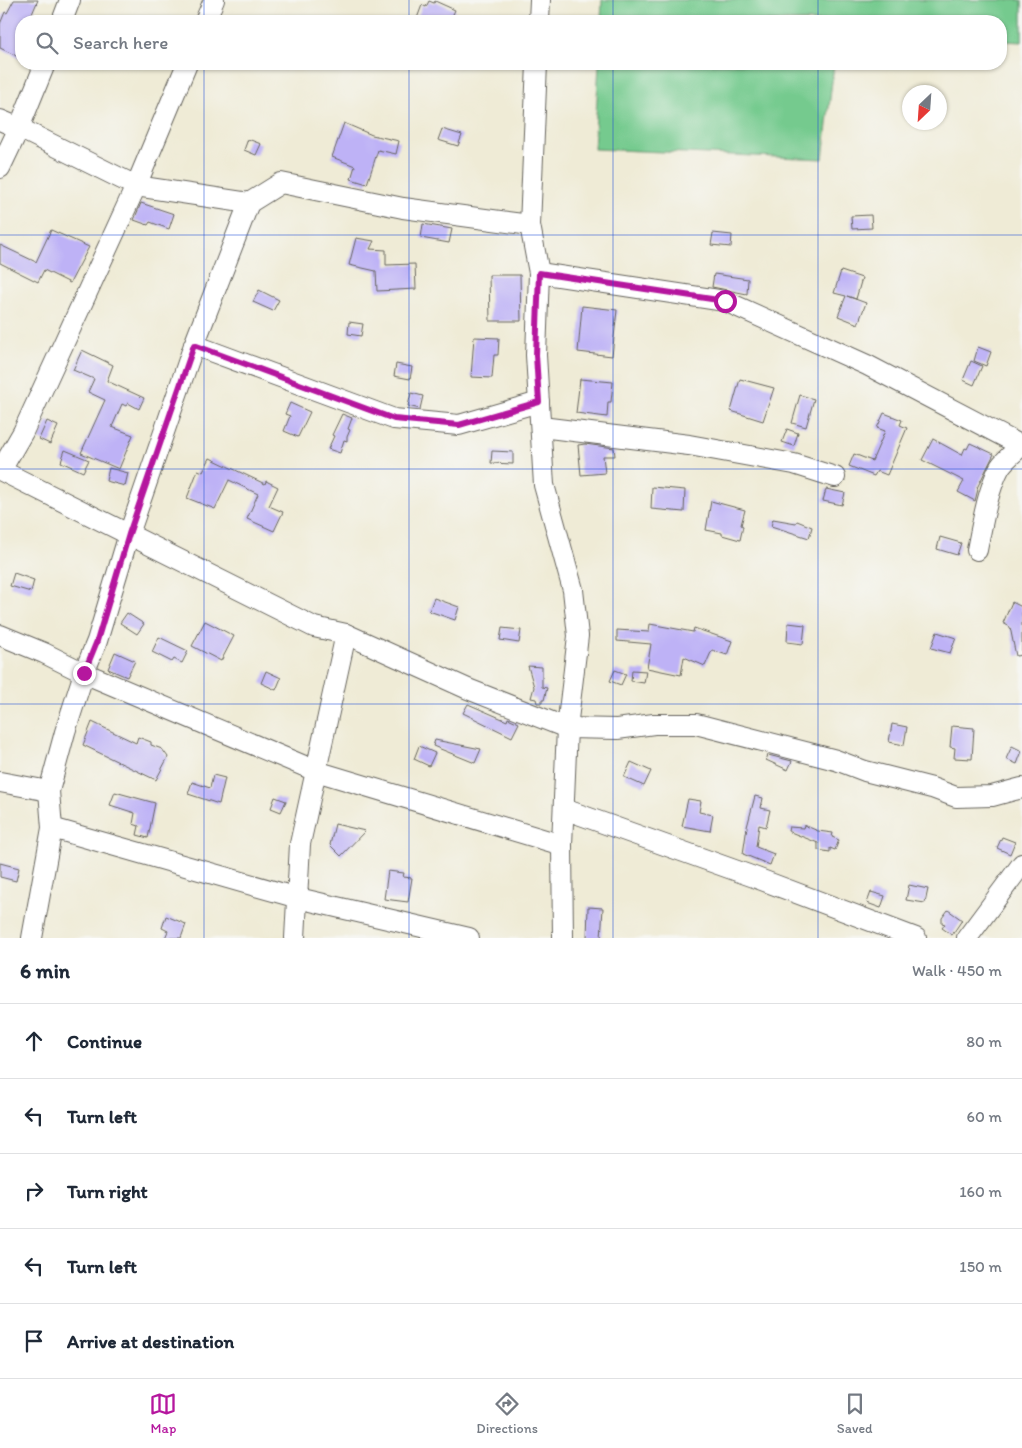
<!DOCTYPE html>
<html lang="en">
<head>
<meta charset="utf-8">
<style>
	body { margin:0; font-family:Itim,sans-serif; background:#f6f6f7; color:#1f2937 }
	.compass { position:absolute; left:902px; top:85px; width:45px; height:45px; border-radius:50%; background:#fff; box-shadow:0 1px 4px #0004; rotate:205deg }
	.stop { position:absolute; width:15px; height:15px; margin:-11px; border:4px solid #b5179e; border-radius:50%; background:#fff }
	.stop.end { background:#b5179e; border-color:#fff; box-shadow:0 1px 5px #0008 }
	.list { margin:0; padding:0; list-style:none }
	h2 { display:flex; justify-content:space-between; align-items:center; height:65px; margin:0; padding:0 20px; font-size:21px }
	h2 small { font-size:16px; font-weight:400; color:#747a83 }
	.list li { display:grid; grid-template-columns:32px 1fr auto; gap:15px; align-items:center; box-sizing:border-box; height:75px; padding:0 20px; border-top:1px solid #e0e1e3 }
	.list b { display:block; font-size:19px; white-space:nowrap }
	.list em { font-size:16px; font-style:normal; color:#747a83 }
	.icon { flex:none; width:28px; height:28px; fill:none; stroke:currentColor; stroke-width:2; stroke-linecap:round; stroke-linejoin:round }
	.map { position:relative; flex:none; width:1022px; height:938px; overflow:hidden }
	.search { position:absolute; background:#fff; box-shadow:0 1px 4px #0004; left:15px; right:15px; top:15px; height:55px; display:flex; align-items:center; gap:12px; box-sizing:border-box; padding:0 18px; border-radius:20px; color:#747a83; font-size:19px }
	.sheet { height:440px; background:#fff }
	nav { display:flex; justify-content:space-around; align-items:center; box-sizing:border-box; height:70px; border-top:1px solid #e0e1e3; background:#fff; font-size:14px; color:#747a83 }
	nav a { display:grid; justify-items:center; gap:2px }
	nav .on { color:#b5179e }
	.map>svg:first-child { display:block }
	.green { fill:#74ca8e; stroke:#487355 }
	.building { fill:#beb2f6 }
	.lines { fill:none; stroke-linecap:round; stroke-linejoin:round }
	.minor-casing { stroke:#66645d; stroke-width:22 }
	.minor { stroke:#fff; stroke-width:20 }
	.route { stroke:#b5179e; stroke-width:6 }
	.grid { fill:none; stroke:#1d4ed8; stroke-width:1; stroke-opacity:0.55 }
</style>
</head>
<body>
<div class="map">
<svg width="1022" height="938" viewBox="0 0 1022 938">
	<rect width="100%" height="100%" fill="#f6f6f2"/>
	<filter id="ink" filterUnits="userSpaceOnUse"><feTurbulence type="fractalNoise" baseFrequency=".02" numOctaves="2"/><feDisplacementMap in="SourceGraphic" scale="10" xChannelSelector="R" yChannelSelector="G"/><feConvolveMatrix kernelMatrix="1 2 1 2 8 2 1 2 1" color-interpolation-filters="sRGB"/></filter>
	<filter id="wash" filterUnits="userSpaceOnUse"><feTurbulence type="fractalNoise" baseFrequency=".0096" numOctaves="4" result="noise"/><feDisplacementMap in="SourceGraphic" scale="20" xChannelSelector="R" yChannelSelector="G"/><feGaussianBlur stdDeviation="1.12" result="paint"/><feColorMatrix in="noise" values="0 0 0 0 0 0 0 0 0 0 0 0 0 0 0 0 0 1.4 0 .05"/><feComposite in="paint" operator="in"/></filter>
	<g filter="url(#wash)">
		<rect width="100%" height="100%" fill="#efebd6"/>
		<g class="green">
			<path d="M 602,0 L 1022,0 L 1022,42 L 1001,41 L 1001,21 L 601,21 Z"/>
			<path d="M 599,64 L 834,64 L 823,159 L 594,149 Z"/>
		</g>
		<g id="blocks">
			<g class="building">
				<path d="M 14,0 L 38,0 L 29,21 L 21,21 L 21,58 L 0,48 L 0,24 L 5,12 L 7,13 Z"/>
				<path d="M 429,1 L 434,3 L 435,1 L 455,10 L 450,21 L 416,21 L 422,5 L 426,7 Z"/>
				<path d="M 344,123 L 372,135 L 399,141 L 396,154 L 378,150 L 367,184 L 351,179 L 355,166 L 332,157 Z"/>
				<path d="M 442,129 L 462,135 L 458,146 L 438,140 Z"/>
				<path d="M 248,139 L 261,144 L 256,155 L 244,150 Z"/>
				<path d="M 141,203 L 174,214 L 169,229 L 150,222 L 148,225 L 134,220 Z"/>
				<path d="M 871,215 L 872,228 L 852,229 L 851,216 Z"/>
				<path d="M 423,224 L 452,229 L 449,243 L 421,238 Z"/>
				<path d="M 51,230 L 89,247 L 70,283 L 44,270 L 38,282 L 0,263 L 0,245 L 36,262 Z"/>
				<path d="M 713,233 L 732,235 L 731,247 L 711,245 Z"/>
				<path d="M 356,238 L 374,241 L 370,249 L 386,250 L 386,265 L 415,264 L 416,289 L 377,291 L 376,271 L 349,265 Z"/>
				<path d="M 841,271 L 862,278 L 856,299 L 847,296 L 866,303 L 858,324 L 838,316 L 846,296 L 834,293 Z"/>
				<path d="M 714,274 L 748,279 L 747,294 L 712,287 Z"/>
				<path d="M 489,275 L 520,275 L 521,321 L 490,321 Z"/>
				<path d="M 259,290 L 279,300 L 273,311 L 253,302 Z"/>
				<path d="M 582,306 L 617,310 L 612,356 L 578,352 Z"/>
				<path d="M 349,322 L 363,324 L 361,336 L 348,334 Z"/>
				<path d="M 474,337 L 499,338 L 498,355 L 494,355 L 492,378 L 471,377 Z"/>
				<path d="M 978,347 L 991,352 L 986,366 L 974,361 Z"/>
				<path d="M 82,350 L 113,365 L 107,381 L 144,398 L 139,409 L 128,403 L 126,406 L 122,404 L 112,427 L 133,435 L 119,469 L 81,453 L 105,400 L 88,392 L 94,379 L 73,370 Z"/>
				<path d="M 971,361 L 982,366 L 974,385 L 963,380 Z"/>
				<path d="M 396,364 L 412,367 L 410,379 L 394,376 Z"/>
				<path d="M 580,379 L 613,382 L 611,402 L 608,402 L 607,417 L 576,413 Z"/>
				<path d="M 740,379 L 774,388 L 763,421 L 731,411 Z"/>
				<path d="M 411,393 L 423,396 L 420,409 L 408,406 Z"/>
				<path d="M 800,395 L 814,399 L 806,427 L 792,423 Z"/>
				<path d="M 290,403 L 310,412 L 298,437 L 284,431 L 290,416 L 285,414 Z"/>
				<path d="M 884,413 L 902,420 L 900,425 L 907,428 L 887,475 L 877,471 L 874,476 L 849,466 L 854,454 L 872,461 L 885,431 L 877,428 Z"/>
				<path d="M 342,414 L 352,418 L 348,429 L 350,430 L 347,437 L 347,441 L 344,440 L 340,453 L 328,449 L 334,436 L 332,435 Z"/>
				<path d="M 47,421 L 58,426 L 50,444 L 39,439 Z"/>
				<path d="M 787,429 L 798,433 L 794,446 L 782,442 Z"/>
				<path d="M 933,439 L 962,455 L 965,448 L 967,449 L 970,443 L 994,454 L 977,488 L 978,489 L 975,501 L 958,492 L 964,481 L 922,460 Z"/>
				<path d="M 585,444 L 614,448 L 615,456 L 603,456 L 605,473 L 581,475 L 578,445 Z"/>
				<path d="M 65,450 L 89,460 L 83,472 L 61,462 Z"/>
				<path d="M 492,451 L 513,452 L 513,464 L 491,463 Z"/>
				<path d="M 210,458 L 265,484 L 266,481 L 278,487 L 269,506 L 283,512 L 274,531 L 247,519 L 258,494 L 229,480 L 215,509 L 187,498 L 198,470 L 203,472 Z"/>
				<path d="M 109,468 L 128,473 L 125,486 L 106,481 Z"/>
				<path d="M 652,487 L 685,490 L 684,512 L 651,509 Z"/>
				<path d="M 826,489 L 845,493 L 842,505 L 823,501 Z"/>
				<path d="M 711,501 L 745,510 L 741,525 L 743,526 L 740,540 L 722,535 L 722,533 L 706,530 Z"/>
				<path d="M 773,519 L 796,523 L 797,521 L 812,527 L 809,538 L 771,526 Z"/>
				<path d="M 940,537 L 961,543 L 957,555 L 937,549 Z"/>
				<path d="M 14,573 L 34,580 L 31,592 L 10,586 Z"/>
				<path d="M 434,598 L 459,607 L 455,620 L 429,611 Z"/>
				<path d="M 1012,602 L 1022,607 L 1022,655 L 1016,656 L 1010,627 L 1003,623 Z"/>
				<path d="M 127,613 L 144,624 L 137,634 L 120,623 Z"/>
				<path d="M 205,621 L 234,636 L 221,661 L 192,646 Z"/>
				<path d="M 788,623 L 805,625 L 803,644 L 787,642 Z"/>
				<path d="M 650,624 L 693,632 L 694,628 L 732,641 L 727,655 L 712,650 L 705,666 L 684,657 L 681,675 L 647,668 L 651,644 L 617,641 L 617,630 L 649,632 Z"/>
				<path d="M 502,628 L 521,630 L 519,643 L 500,640 Z"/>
				<path d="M 937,632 L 956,638 L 950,653 L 931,648 Z"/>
				<path d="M 159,637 L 188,651 L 182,663 L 174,659 L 172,662 L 152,652 Z"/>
				<path d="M 115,652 L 135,661 L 127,677 L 108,669 Z"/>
				<path d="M 528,666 L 542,667 L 542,687 L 547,688 L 544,700 L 542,700 L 542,703 L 537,703 L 536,699 L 531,698 L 534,687 Z"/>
				<path d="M 615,670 L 626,674 L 621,685 L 610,681 Z"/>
				<path d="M 632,670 L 646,671 L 644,683 L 631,681 Z"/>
				<path d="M 266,671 L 281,678 L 276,690 L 261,683 Z"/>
				<path d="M 468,704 L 507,721 L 508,718 L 519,723 L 512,737 L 463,713 Z"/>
				<path d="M 92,722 L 136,743 L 138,737 L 151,742 L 151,745 L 162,749 L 168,757 L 156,780 L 83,745 Z"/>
				<path d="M 892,724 L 907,727 L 904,745 L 889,742 Z"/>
				<path d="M 952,726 L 974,728 L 972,759 L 954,758 L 955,748 L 950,747 Z"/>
				<path d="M 435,740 L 481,749 L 475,763 L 433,746 Z"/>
				<path d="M 419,746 L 435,753 L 429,766 L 414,759 Z"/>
				<path d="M 1012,746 L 1022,751 L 1017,764 L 1006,759 Z"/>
				<path d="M 768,755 L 792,761 L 788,770 L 766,760 Z"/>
				<path d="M 631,762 L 651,771 L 644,786 L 624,777 Z"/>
				<path d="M 213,775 L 225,778 L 219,804 L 188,794 L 192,782 L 210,788 Z"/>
				<path d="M 115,792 L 155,803 L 148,838 L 137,835 L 139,826 L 133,824 L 135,813 L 110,805 Z"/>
				<path d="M 755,796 L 763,798 L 761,808 L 770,810 L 766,827 L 759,825 L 756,847 L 774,854 L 770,865 L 743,854 L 747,827 Z"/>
				<path d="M 275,797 L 286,801 L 281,812 L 271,808 Z"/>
				<path d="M 688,799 L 701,801 L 699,812 L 713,815 L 710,831 L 682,826 Z"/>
				<path d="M 335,824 L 365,831 L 341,856 L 330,845 Z"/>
				<path d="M 804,825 L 818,831 L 833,833 L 832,837 L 839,840 L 835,850 L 830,848 L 830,852 L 818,850 L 818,843 L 788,831 L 789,827 L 803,828 Z"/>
				<path d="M 1002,837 L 1015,842 L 1010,854 L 997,848 Z"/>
				<path d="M 0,863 L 19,868 L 16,881 L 0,877 Z"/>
				<path d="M 388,871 L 404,873 L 403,877 L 412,878 L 408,902 L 384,899 Z"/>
				<path d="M 909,885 L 928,889 L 925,903 L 906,900 Z"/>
				<path d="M 871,892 L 885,896 L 881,908 L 867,903 Z"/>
				<path d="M 588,907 L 603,908 L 601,938 L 587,938 Z"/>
				<path d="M 948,910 L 962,920 L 952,935 L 942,928 L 945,924 L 942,923 L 942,918 Z"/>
				<path d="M 166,916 L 186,924 L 181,938 L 165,938 L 168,931 L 162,928 Z"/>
			</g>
		</g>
	</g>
	<g filter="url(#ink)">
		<use href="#blocks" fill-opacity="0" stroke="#66645d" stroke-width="1"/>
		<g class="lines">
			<defs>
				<g id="minor">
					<path d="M 62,21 L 70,0"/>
					<path d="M 205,21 L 214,0"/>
					<path d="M 539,21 L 540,0"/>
					<path d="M 537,64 L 530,225 L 539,273 L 536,355 L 544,485 L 573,590 L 578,636 L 567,728 L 562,845 L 563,938"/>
					<path d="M 0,120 L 19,128 L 136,186 L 249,203 L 194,345 L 129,534 L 97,641 L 84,673 L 65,732 L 49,791 L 52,828 L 32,938"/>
					<path d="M 0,168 L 19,128 L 45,64"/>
					<path d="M 249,203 L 281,183 L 403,208 L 530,225"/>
					<path d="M 539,273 L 725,301 L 867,365 L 1022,446"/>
					<path d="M 194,345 L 394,419 L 459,425 L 539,402"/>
					<path d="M 541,427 L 689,445 L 794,464 L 835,477"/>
					<path d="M 0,470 L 314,627 L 346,634 L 468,689 L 567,728 L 617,729 L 654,724 L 696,724 L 836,760 L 865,771 L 932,788 L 956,797 L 992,796 L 1022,788"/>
					<path d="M 1,470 L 23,432 L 136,186 L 187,64"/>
					<path d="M 977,550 C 982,525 988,489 1000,467 C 1006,458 1015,452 1022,445"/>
					<path d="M 0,635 L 44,653 L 84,673 L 316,771 L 562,845"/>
					<path d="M 0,782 L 49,791"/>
					<path d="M 564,809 L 754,877 L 916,938"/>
					<path d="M 52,828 L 298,898 L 469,938"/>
					<path d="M 295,938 L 300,844 L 346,634"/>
					<path d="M 967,938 L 1022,864"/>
				</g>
			</defs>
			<use href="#minor" class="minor-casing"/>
			<use href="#minor" class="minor"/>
		</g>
	</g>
	<g class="lines" filter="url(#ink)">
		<path class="route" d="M 84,673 L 97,641 L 129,534 L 194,345 L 394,419 L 459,425 L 539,402 L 536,355 L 539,273 L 725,301"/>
	</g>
	<path class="grid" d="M 204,0 L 204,21M 409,0 L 409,21M 613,0 L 613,21M 818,0 L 818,21M 204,64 L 204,938M 409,64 L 409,938M 613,64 L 613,938M 818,64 L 818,938M 0,235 L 1022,235M 0,469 L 1022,469M 0,704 L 1022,704"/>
</svg>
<svg class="compass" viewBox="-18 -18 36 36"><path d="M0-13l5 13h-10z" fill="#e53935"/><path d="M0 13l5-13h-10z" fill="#747a83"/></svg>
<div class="stop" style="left:725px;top:301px"></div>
<div class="stop end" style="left:84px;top:673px"></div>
<div class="search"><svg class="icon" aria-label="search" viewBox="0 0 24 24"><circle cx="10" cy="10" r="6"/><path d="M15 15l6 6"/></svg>Search here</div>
</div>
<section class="sheet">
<h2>6 min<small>Walk · 450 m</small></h2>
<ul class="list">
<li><svg class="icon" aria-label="ahead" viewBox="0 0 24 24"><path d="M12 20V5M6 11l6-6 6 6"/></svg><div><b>Continue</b></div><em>80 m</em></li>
<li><svg class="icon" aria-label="left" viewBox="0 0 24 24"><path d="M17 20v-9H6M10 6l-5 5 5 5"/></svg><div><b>Turn left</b></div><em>60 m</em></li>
<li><svg class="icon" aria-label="right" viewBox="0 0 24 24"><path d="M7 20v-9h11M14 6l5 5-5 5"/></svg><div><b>Turn right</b></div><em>160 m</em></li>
<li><svg class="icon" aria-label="left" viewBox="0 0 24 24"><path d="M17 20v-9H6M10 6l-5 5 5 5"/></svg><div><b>Turn left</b></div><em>150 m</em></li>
<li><svg class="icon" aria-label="arrive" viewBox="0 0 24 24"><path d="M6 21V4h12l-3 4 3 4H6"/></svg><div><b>Arrive at destination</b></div></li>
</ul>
</section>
<nav>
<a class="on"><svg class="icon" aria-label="map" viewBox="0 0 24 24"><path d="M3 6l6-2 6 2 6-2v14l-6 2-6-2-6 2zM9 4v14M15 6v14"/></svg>Map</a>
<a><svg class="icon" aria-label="directions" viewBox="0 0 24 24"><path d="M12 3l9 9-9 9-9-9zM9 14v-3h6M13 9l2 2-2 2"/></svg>Directions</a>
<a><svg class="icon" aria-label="saved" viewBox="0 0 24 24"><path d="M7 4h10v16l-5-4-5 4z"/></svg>Saved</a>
</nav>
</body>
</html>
